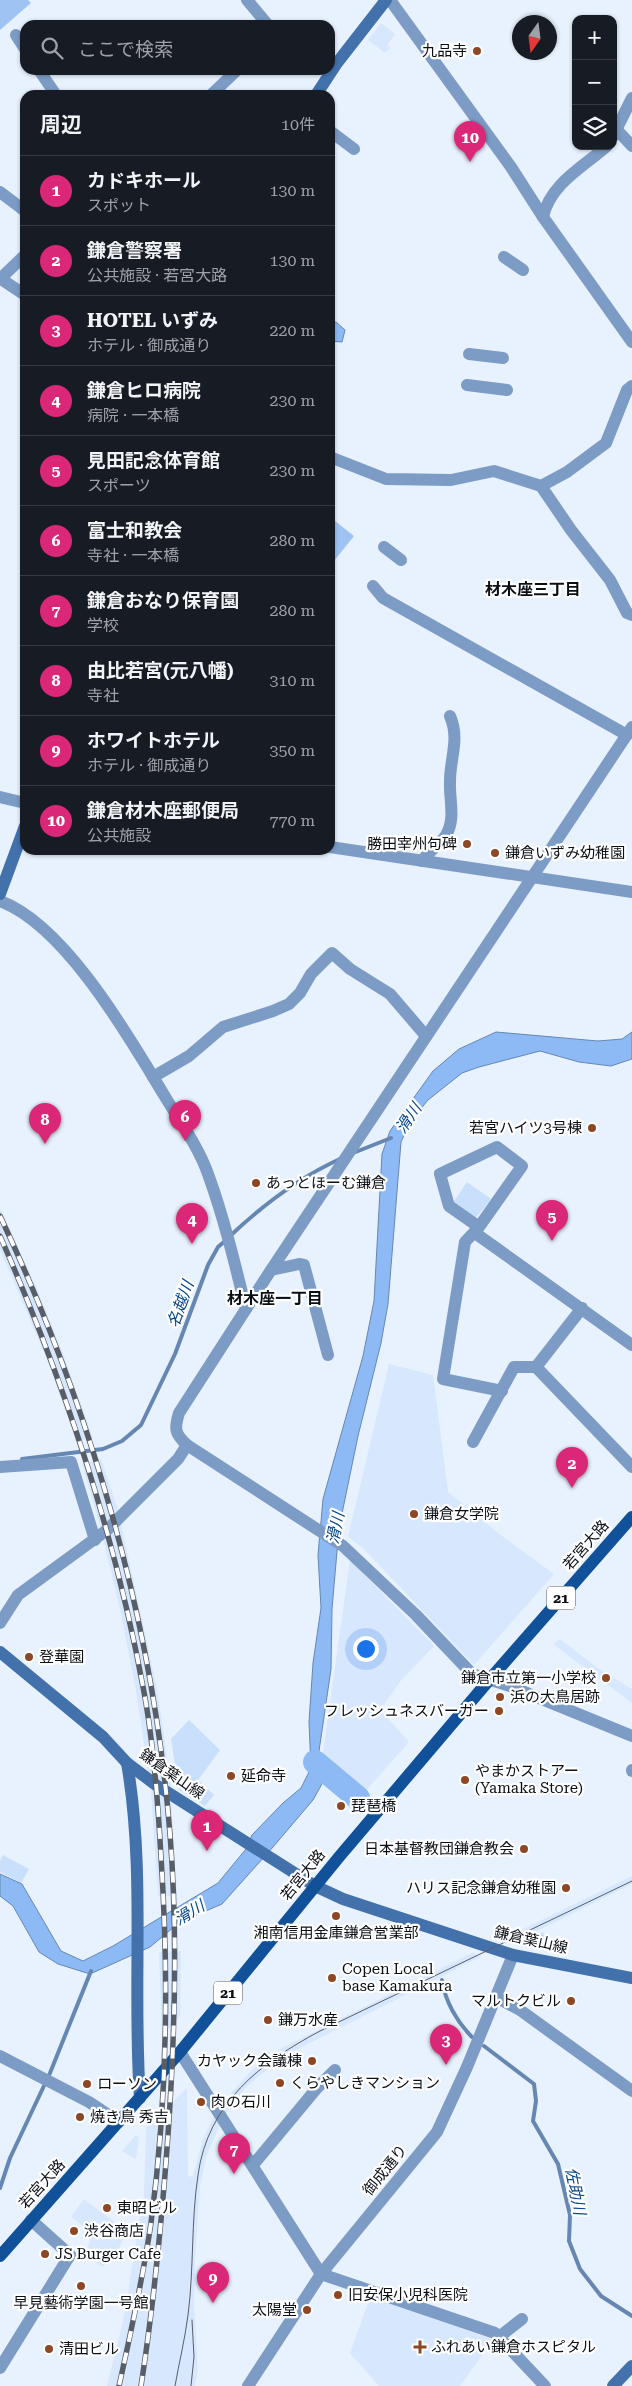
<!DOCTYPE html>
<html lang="ja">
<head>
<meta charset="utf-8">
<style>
	body { margin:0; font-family:"Roboto Serif","Noto Sans JP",serif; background:#242831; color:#f1f3f6 }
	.controls { position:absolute; right:15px; top:15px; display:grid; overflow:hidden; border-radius:10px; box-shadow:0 1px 4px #0004 }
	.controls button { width:45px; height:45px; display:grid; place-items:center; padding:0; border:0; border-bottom:1px solid #363941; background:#171b24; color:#f1f3f6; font:25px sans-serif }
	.compass { position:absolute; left:512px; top:15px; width:45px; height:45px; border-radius:50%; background:#171b24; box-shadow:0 1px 4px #0004; rotate:194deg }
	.you { position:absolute; left:365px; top:1648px; width:18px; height:18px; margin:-12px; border:4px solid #fff; border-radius:50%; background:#1a73e8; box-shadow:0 0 0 8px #1a73e833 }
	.badge { display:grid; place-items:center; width:32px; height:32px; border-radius:50%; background:#db2777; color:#fff; font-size:16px; font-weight:700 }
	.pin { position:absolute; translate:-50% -41px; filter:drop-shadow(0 1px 2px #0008) }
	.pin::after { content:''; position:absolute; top:26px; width:18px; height:15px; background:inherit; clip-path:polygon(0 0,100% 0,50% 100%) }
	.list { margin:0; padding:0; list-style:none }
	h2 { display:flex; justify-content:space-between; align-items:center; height:65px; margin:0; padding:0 20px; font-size:21px }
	h2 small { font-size:16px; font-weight:400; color:#9ea1a6 }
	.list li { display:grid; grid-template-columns:32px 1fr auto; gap:15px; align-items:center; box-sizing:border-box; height:70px; padding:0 20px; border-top:1px solid #363941 }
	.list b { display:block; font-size:19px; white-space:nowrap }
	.list p { margin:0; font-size:16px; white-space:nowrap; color:#9ea1a6 }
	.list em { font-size:16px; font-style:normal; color:#9ea1a6 }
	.icon { flex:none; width:28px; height:28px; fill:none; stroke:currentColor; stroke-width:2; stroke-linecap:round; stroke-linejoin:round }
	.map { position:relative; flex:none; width:632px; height:2386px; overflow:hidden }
	.search { position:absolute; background:#171b24; box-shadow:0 1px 4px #0004; left:20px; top:20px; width:315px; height:55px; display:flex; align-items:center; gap:12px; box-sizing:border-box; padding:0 18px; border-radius:15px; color:#9ea1a6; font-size:19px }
	.panel { position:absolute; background:#171b24; box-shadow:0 1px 4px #0004; left:20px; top:90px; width:315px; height:765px; border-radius:15px }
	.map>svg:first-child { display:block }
	.built { fill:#d7e7fd }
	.green { fill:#c9e0fd }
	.forest { fill:#9fc4f3 }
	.water { fill:#8dbaf5; stroke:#6687b2 }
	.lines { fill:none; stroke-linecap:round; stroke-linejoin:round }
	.stream { stroke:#6687b2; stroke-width:4 }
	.river { stroke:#8dbaf5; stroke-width:24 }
	.street { stroke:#7c9bc5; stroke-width:12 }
	.secondary { stroke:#4271ac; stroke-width:12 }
	.primary { stroke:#10519a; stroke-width:12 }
	.tram { stroke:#585e67; stroke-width:1 }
	.rail-casing { stroke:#585e67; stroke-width:5.5 }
	.rail { stroke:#fff; stroke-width:4; stroke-dasharray:11; stroke-linecap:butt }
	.poi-dot { fill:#8e4724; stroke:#fff; stroke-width:2 }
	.labels { text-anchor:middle; stroke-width:4.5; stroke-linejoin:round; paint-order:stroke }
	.shield { fill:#fff; stroke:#54575c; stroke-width:1 }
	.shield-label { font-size:14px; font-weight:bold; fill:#0a0f16 }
	.poi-label { font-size:15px; fill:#0a0f16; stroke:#fff; text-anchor:start }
	.street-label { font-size:15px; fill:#0a0f16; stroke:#fff }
	.neighbourhood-label { font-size:16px; font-weight:bold; fill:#0a0f16; stroke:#fff }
	.water-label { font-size:16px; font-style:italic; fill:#06468a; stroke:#fff }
</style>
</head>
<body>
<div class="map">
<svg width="632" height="2386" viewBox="0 0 632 2386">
	<rect width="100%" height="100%" fill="#e8f1fe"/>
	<g class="built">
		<path d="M 381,23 L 395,34 L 387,45 L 390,48 L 385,53 L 368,40 Z"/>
		<path d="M 0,1208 L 37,1289 L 63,1354 L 93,1438 L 76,1441 L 47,1359 L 0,1250 Z"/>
		<path d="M 389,1364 L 433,1375 L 448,1492 L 502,1536 L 554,1574 L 474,1665 L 362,1547 L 348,1537 Z"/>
		<path d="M 101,1459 L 117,1507 L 141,1615 L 158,1694 L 171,1787 L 148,1771 L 137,1696 L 120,1609 L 100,1526 L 82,1464 Z"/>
		<path d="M 350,1560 L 434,1646 L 402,1679 L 380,1710 L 409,1742 L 360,1797 L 322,1760 Z"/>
		<path d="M 560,1639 L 596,1667 L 632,1689 L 632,1703 L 553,1644 Z"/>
		<path d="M 151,1790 L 171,1802 L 177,1896 L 158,1896 Z"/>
		<path d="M 632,1876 L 632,1884 L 513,1943 L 501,1940 Z"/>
		<path d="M 181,1951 L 180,2016 L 162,2035 L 159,1952 Z"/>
		<path d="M 472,1953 L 482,1956 L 282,2057 L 246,2087 L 226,2113 L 222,2105 L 233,2091 L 253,2069 L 278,2050 Z"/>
		<path d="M 187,2088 L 188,2176 L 193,2177 L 203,2139 L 215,2114 L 221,2122 L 206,2157 L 200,2187 L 195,2257 L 194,2303 L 198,2369 L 195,2386 L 107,2386 L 123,2321 L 144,2195 L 146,2128 Z"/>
		<path d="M 136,2135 L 139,2138 L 136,2159 L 122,2151 Z"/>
		<path d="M 84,2199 L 122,2228 L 119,2232 L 125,2235 L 116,2254 L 110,2251 L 103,2267 L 87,2257 L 89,2254 L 86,2251 L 93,2233 L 71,2217 Z"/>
		<path d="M 371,2295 L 493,2340 L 460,2386 L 379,2386 L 350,2353 Z"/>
	</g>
	<g class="green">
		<path d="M 467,1182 L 491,1199 L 475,1219 L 453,1203 Z"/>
		<path d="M 189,1720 L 220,1750 L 198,1780 L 214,1795 L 205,1806 L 179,1790 L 171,1739 Z"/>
		<path d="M 3,1855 L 29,1869 L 21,1883 L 0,1872 L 0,1861 Z"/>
		<path d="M 543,1932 L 546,1939 L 544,1949 L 516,1943 Z"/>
	</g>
	<g class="forest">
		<path d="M 0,0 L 28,0 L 31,3 L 0,30 Z"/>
		<path d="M 330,517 L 354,536 L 330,566 Z"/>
	</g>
	<g class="water">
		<path d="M 336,322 L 345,330 L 342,342 L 330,341 L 330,325 Z"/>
		<path d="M 496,1032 L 598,1041 L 622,1039 L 632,1032 L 632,1059 L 611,1066 L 579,1062 L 540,1051 L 479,1067 L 462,1073 L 428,1100 L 410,1122 L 401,1142 L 388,1304 L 381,1343 L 358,1436 L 339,1528 L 332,1609 L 331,1669 L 319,1751 L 323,1782 L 313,1800 L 273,1847 L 222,1904 L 180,1922 L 150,1947 L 90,1974 L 58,1964 L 39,1952 L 13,1906 L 0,1896 L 0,1874 L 22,1884 L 61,1951 L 83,1961 L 113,1946 L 218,1883 L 246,1849 L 252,1835 L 283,1803 L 301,1788 L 311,1768 L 309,1722 L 313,1663 L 321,1608 L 318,1555 L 323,1499 L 363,1356 L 374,1301 L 382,1154 L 390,1131 L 433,1071 L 459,1049 Z"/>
	</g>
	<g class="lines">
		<g class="stream">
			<path d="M 353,1153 L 391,1138"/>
			<path d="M 230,1236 C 264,1204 298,1178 340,1159"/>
			<path d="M 22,1459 L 103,1449 L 122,1441 L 141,1425 L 175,1354 L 208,1265 L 218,1247 L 225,1241"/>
			<path d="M 442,1980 C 445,2001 457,2022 472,2037"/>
			<path d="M 484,2046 L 534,2084 L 536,2101 L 533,2121 L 558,2164 L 570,2215 L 569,2241 L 580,2269 L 601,2296 L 632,2316"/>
			<path d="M 0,2188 L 10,2158 L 50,2073 L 91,1971"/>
		</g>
		<path class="river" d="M 315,1762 L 358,1798"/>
		<g class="street">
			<path d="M 247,0 L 268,25"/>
			<path d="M 390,0 L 511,167 L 543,217 L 632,342"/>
			<path d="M 16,35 L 25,49"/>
			<path d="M 39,70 L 56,95"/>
			<path d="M 211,95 L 237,70"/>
			<path d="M 617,130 L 632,146"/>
			<path d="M 330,131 L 354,149"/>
			<path d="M 613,136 L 632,98"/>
			<path d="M 0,192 L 25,211"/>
			<path d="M 543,217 C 550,184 583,167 607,146"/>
			<path d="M 504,257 L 523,270"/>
			<path d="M 0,279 L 25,255"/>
			<path d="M 1,279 L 25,295"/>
			<path d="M 469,354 L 503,358"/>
			<path d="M 467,385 L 507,390"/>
			<path d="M 330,457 L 386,479 L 451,480 L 494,471 L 541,486 L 571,530 L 610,580 L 627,613 L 632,615"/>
			<path d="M 541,486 L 567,472 L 606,443 L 627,390 L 632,386"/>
			<path d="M 384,547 L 401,560"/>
			<path d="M 373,586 L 383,598 L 627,735"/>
			<path d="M 632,727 L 271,1270 L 179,1413 C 174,1429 175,1434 187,1445 L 343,1546 L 416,1615 L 472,1674 L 510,1686 L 632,1736"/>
			<path d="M 0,797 L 25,803"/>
			<path d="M 330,847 L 632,892"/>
			<path d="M 422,861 C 429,851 440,845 446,835 C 456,819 449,799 450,781 C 450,758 460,739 450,716"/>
			<path d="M 0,901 C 65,925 129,1037 164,1095 C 179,1120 198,1146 208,1174 C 224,1218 235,1264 246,1309"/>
			<path d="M 153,1077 L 189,1056 L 223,1027 L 273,1011 L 289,1004 L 300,993 L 311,974 L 332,953 L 350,969 L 390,994 L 426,1036"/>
			<path d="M 479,1227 L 449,1206 L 440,1174 L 497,1147 L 522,1166 L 479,1227 L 465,1242 L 443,1379 L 502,1391"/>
			<path d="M 475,1233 L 632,1345"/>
			<path d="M 271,1270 L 299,1264 L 304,1265 L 328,1355"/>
			<path d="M 536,1367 L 582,1308"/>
			<path d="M 473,1442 L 514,1367 L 536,1367 L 632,1467"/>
			<path d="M 0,1467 L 71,1462 L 95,1540"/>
			<path d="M 0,1623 L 18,1595 L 107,1530 L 178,1459 L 187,1445"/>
			<path d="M 632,1771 L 632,1770"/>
			<path d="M 496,1997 L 520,2010 L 632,2091"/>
			<path d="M 180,2052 L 321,2274 L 495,2333 L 545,2386"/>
			<path d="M 0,2056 L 89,2102 L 119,2122"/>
			<path d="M 253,2165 L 317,2088 L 335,2070"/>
			<path d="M 499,2337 L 522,2319"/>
			<path d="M 0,2368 L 70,2255 L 31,2220"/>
			<path d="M 248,2386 L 321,2274 L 437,2132 L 467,2067 L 513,1955"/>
		</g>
		<g class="secondary">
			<path d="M 316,95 L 337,63 L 386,0"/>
			<path d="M 0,894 L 25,826"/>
			<path d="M 0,1652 L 103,1737 L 127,1763 L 156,1785 L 315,1886 L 343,1899 L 513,1955 L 632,1978"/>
			<path d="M 127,1763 C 146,1873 132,1987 140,2098"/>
			<path d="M 613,2386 L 632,2366"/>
		</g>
		<path class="primary" d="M 0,2256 L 180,2052 L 339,1857 L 490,1679 L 632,1517"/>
		<g class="tram">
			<path d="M 175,2386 C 179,2363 185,2339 188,2315 C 194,2269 191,2221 198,2175 C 208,2103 260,2063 320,2031 L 632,1881"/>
			<path d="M 191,2386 L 194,2357 L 192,2320"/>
		</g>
		<defs>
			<g id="rail">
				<path d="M 0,1216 C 91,1409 153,1621 170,1834 C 178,1934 175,2035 168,2135 C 162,2219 154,2302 141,2386"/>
				<path d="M 0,1236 C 65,1383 115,1534 144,1692 C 154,1746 158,1802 161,1857 C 169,1978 167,2103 151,2223 C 143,2278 131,2332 119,2386"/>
			</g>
		</defs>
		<use href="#rail" class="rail-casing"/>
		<use href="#rail" class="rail"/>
	</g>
	<g class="poi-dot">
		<circle cx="477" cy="51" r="5"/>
		<circle cx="467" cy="844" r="5"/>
		<circle cx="495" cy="853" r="5"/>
		<circle cx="592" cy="1128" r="5"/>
		<circle cx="256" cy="1183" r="5"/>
		<circle cx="414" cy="1514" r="5"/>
		<circle cx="29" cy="1657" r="5"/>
		<circle cx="606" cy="1678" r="5"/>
		<circle cx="500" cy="1697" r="5"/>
		<circle cx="499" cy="1711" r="5"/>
		<circle cx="231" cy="1776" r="5"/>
		<circle cx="465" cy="1780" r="5"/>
		<circle cx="341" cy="1806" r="5"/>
		<circle cx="524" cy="1849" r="5"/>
		<circle cx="566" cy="1888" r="5"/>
		<circle cx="336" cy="1916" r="5"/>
		<circle cx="332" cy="1978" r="5"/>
		<circle cx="571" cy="2001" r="5"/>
		<circle cx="268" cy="2020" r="5"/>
		<circle cx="312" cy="2061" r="5"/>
		<circle cx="280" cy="2083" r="5"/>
		<circle cx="87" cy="2084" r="5"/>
		<circle cx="201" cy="2102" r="5"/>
		<circle cx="80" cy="2117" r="5"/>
		<circle cx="107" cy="2208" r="5"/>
		<circle cx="74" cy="2231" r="5"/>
		<circle cx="45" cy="2254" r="5"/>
		<circle cx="81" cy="2286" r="5"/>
		<circle cx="338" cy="2295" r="5"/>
		<circle cx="307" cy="2310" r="5"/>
		<path d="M417.5 2339.5h5v5h5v5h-5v5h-5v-5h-5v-5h5z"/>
		<circle cx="49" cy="2349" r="5"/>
	</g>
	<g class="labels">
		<g class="shield">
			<rect x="547" y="1586.5" width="28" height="23" rx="4"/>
			<rect x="214" y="1981.5" width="28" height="23" rx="4"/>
		</g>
		<g class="shield-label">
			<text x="561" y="1603">21</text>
			<text x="228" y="1998">21</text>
		</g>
		<g class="poi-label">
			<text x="467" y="56" text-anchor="end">九品寺</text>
			<text x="457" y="849" text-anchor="end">勝田宰州句碑</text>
			<text x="505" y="858">鎌倉いずみ幼稚園</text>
			<text x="582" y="1133" text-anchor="end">若宮ハイツ3号棟</text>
			<text x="266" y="1188">あっとほーむ鎌倉</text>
			<text x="424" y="1519">鎌倉女学院</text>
			<text x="39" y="1662">登華園</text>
			<text x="596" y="1683" text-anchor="end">鎌倉市立第一小学校</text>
			<text x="510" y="1702">浜の大鳥居跡</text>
			<text x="489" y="1716" text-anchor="end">フレッシュネスバーガー</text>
			<text x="475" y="1776">やまかストアー<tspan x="475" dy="17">(Yamaka Store)</tspan></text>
			<text x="241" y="1781">延命寺</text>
			<text x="351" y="1811">琵琶橋</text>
			<text x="514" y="1854" text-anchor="end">日本基督教団鎌倉教会</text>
			<text x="556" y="1893" text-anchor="end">ハリス記念鎌倉幼稚園</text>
			<text x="336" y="1938" text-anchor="middle">湘南信用金庫鎌倉営業部</text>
			<text x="342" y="1974">Copen Local<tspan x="342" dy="17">base Kamakura</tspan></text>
			<text x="561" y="2006" text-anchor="end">マルトクビル</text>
			<text x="278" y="2025">鎌万水産</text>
			<text x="302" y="2066" text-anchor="end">カヤック会議棟</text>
			<text x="290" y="2088">くらやしきマンション</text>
			<text x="97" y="2089">ローソン</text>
			<text x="211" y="2107">肉の石川</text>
			<text x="90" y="2122">焼き鳥 秀吉</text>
			<text x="117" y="2213">東昭ビル</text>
			<text x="84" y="2236">渋谷商店</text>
			<text x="55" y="2259">JS Burger Cafe</text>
			<text x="348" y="2300">旧安保小児科医院</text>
			<text x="81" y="2308" text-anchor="middle">早見藝術学園一号館</text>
			<text x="297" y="2315" text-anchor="end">太陽堂</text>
			<text x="431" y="2352">ふれあい鎌倉ホスピタル</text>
			<text x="59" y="2354">清田ビル</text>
		</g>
		<g class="street-label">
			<text transform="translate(586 1545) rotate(-49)" y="5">若宮大路</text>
			<text transform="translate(172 1774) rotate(35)" y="5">鎌倉葉山線</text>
			<text transform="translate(303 1875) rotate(-51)" y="5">若宮大路</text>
			<text transform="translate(531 1940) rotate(13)" y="5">鎌倉葉山線</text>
			<text transform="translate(385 2170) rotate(-51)" y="5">御成通り</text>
			<text transform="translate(42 2184) rotate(-48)" y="5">若宮大路</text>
		</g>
		<g class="neighbourhood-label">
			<text x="533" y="595">材木座三丁目</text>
			<text x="275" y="1304">材木座一丁目</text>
		</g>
		<g class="water-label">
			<text transform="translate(408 1118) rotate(-56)" y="6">滑川</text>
			<text transform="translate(180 1304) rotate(-70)" y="6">名越川</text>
			<text transform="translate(335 1528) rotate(-79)" y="6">滑川</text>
			<text transform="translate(189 1912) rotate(-31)" y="6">滑川</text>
			<text transform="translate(576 2191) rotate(79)" y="6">佐助川</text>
		</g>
	</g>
</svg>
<div class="controls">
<button>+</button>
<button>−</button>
<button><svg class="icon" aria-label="layers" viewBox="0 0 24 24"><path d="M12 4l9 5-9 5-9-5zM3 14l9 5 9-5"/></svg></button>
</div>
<svg class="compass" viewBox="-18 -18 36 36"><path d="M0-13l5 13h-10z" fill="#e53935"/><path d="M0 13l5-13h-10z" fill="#9ea1a6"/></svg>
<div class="you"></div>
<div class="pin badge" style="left:207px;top:1851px">1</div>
<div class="pin badge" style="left:572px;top:1488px">2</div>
<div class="pin badge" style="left:446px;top:2065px">3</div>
<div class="pin badge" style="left:192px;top:1244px">4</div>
<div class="pin badge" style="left:552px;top:1241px">5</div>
<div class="pin badge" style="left:185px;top:1141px">6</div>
<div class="pin badge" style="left:234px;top:2174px">7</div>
<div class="pin badge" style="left:45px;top:1144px">8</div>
<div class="pin badge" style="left:213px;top:2303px">9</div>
<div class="pin badge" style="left:470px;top:162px">10</div>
<div class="search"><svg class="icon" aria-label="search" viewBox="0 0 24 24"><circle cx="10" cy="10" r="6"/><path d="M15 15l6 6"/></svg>ここで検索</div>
<section class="panel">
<h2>周辺<small>10件</small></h2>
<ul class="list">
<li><span class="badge">1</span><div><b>カドキホール</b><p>スポット</p></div><em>130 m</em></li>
<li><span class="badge">2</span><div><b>鎌倉警察署</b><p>公共施設 · 若宮大路</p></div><em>130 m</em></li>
<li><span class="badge">3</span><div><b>HOTEL いずみ</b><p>ホテル · 御成通り</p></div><em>220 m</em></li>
<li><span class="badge">4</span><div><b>鎌倉ヒロ病院</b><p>病院 · 一本橋</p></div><em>230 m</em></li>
<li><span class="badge">5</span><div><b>見田記念体育館</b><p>スポーツ</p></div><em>230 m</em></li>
<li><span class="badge">6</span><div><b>富士和教会</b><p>寺社 · 一本橋</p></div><em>280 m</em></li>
<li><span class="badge">7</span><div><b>鎌倉おなり保育園</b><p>学校</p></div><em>280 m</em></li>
<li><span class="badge">8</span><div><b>由比若宮(元八幡)</b><p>寺社</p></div><em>310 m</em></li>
<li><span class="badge">9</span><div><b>ホワイトホテル</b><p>ホテル · 御成通り</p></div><em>350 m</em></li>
<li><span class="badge">10</span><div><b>鎌倉材木座郵便局</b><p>公共施設</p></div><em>770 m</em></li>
</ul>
</section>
</div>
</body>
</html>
